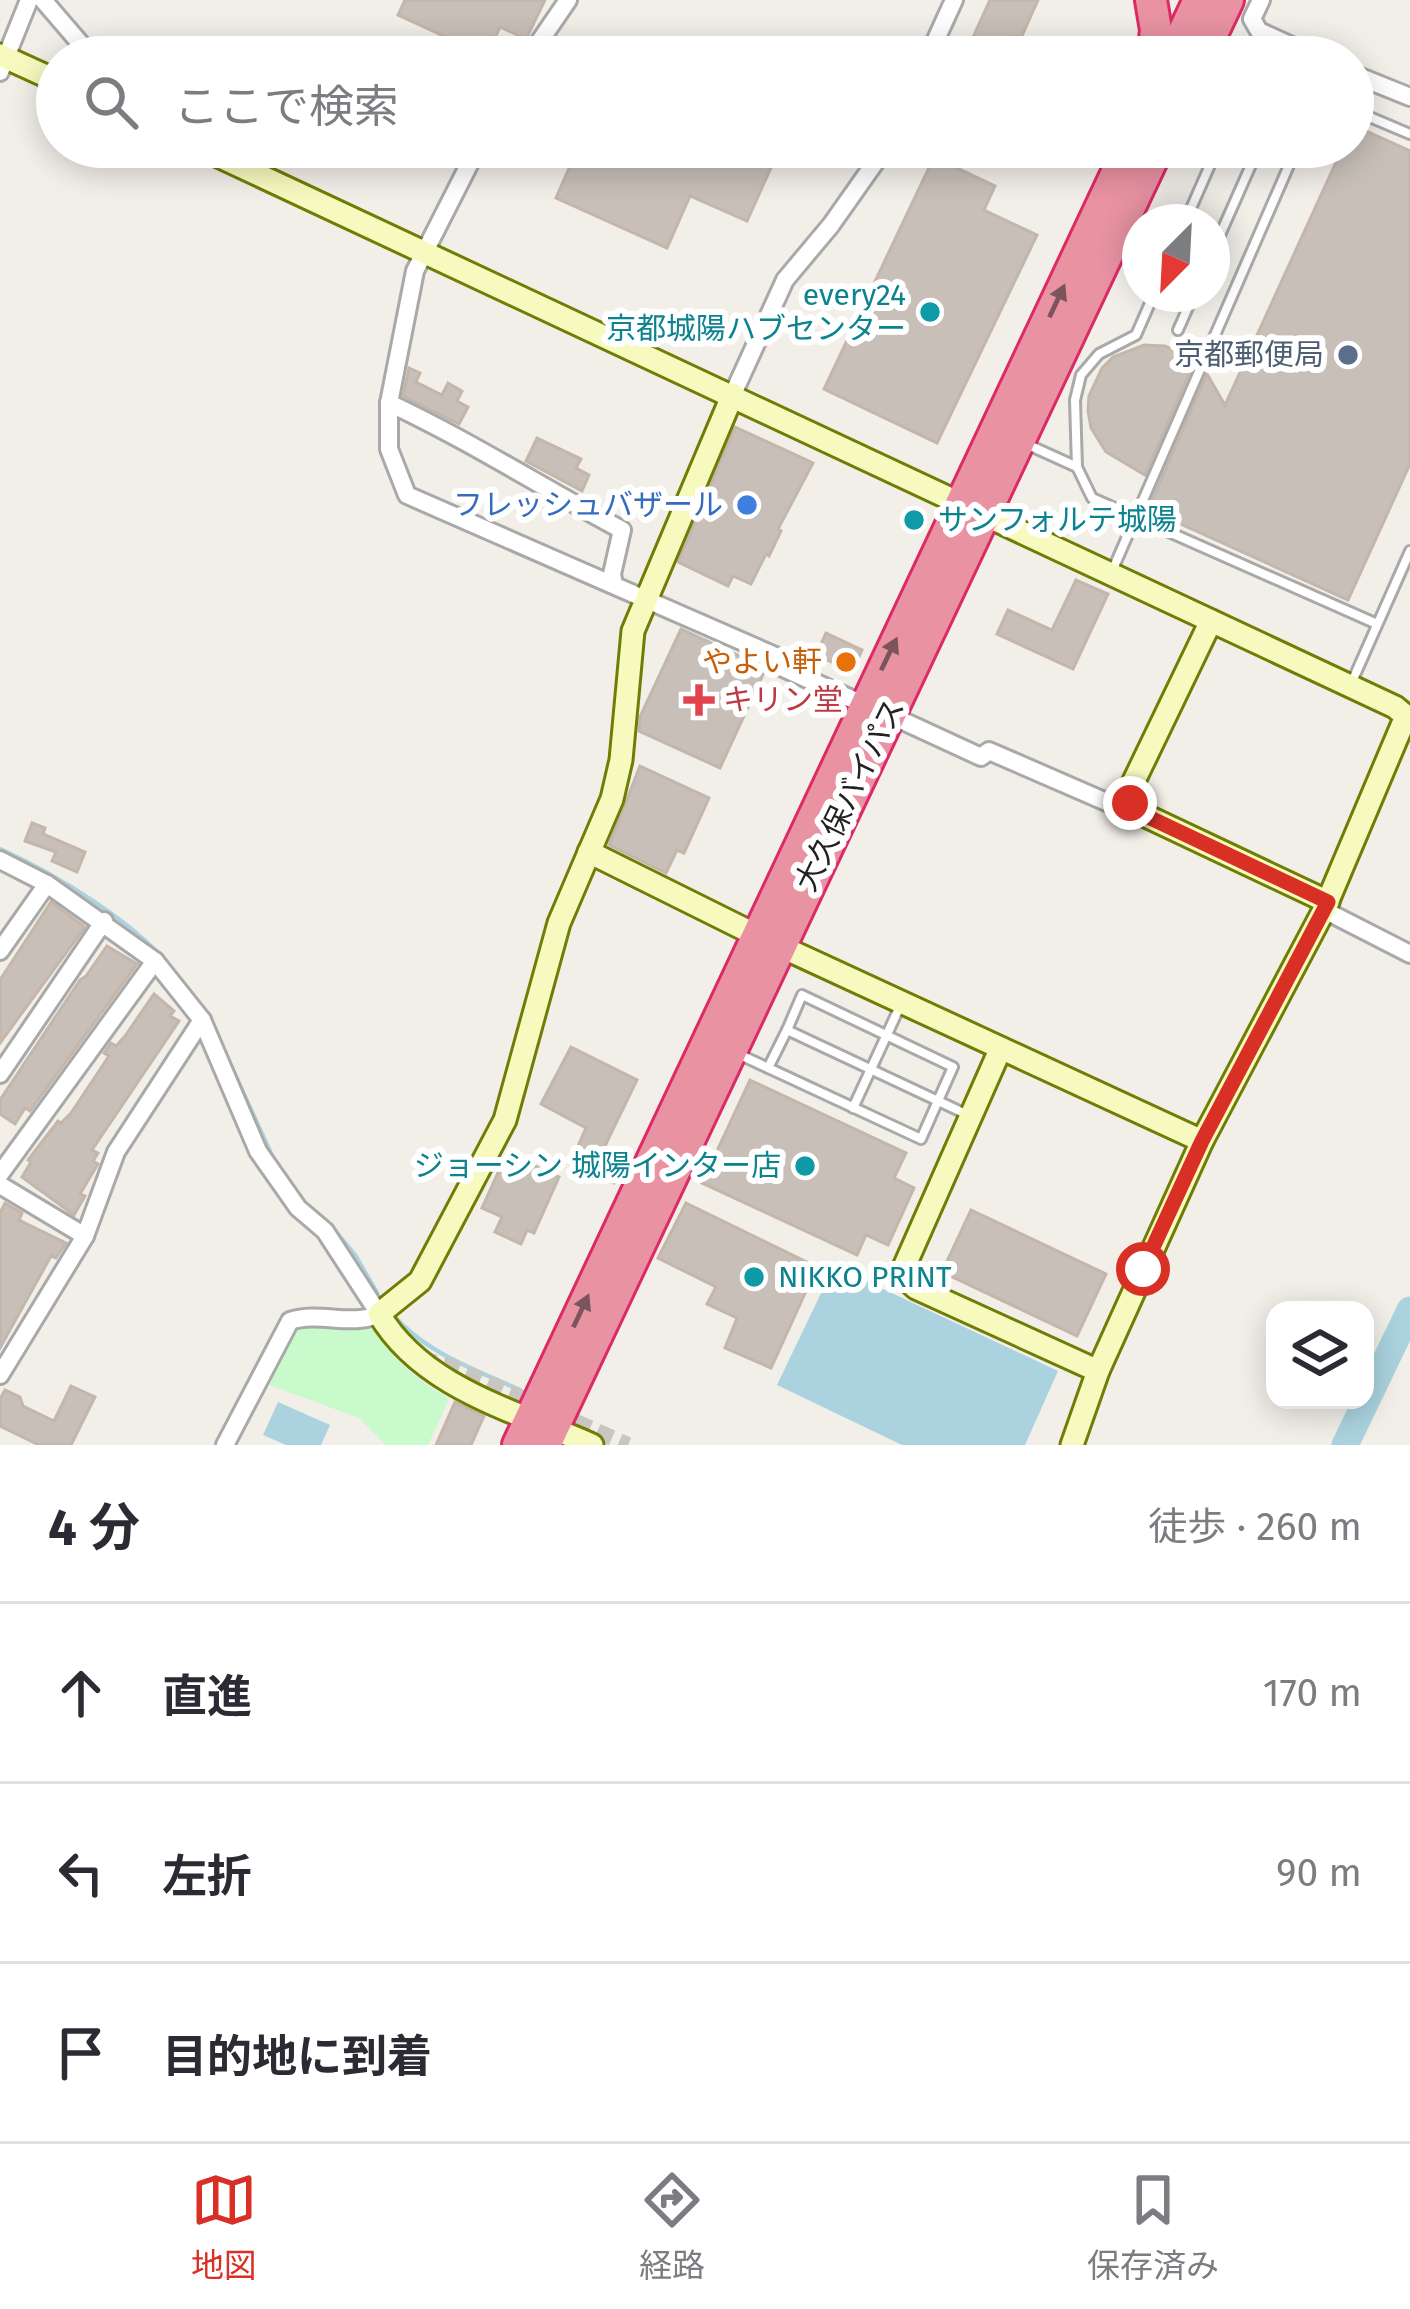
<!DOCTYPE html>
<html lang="ja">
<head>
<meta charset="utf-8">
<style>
	body { margin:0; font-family:"Fira Sans","Noto Sans JP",sans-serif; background:#f2f2f3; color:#2b2b33 }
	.controls { position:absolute; right:36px; bottom:36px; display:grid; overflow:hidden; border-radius:24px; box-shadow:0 6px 30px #0003 }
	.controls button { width:108px; height:108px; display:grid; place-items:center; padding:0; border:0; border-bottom:3px solid #e1e1e2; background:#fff; color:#2b2b33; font:60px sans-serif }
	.compass { position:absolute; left:1122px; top:204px; width:108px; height:108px; border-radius:50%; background:#fff; box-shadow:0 6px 30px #0003; rotate:204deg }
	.stop { position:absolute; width:36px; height:36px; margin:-27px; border:9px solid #d93025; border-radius:50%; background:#fff }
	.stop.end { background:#d93025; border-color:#fff; box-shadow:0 3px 12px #0008 }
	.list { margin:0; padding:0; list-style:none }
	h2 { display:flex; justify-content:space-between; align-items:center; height:156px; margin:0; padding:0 48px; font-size:51px }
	h2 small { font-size:39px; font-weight:400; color:#7c7c81 }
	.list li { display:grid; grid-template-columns:78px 1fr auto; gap:36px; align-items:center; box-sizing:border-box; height:180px; padding:0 48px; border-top:3px solid #e1e1e2 }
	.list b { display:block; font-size:45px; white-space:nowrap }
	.list em { font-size:39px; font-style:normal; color:#7c7c81 }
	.icon { flex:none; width:66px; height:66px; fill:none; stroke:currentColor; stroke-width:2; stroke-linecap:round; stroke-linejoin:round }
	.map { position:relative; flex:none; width:1410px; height:1445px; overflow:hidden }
	.search { position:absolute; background:#fff; box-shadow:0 6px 30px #0003; left:36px; right:36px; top:36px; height:132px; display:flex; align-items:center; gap:30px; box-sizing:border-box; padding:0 42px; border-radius:66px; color:#7c7c81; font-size:45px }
	.sheet { height:696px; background:#fff }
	nav { display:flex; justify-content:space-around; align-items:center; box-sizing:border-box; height:168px; border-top:3px solid #e1e1e2; background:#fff; font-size:33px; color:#7c7c81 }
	nav a { display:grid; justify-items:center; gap:6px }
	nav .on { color:#d93025 }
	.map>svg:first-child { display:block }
	.park { fill:#c8facc }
	.water { fill:#aad3df }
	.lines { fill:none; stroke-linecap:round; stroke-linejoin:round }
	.stream { stroke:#aad3df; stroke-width:4.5 }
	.river { stroke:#aad3df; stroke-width:27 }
	.building { fill:#c7bfb8; stroke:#c4b6ab; stroke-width:3 }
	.street-tunnel { stroke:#c8c6c1; stroke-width:16; stroke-dasharray:16 8; stroke-linecap:butt }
	.lane-casing { stroke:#a9a9a9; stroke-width:14 }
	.street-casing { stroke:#a9a9a9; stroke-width:22 }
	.secondary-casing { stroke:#707d05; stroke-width:27 }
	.highway-casing { stroke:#dc2a67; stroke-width:36 }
	.lane { stroke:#fff; stroke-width:8 }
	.street { stroke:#fff; stroke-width:16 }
	.secondary { stroke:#f7fabf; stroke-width:21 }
	.highway { stroke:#e892a2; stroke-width:30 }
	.oneway { fill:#7b545c }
	.route { stroke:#d93025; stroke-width:15 }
	.culture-dot { fill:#0f9aa8; stroke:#fff; stroke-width:4.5 }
	.service-dot { fill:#5c6f8a; stroke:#fff; stroke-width:4.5 }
	.shop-dot { fill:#3f7fe0; stroke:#fff; stroke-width:4.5 }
	.food-dot { fill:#e8710a; stroke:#fff; stroke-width:4.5 }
	.health-dot { fill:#e0444e; stroke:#fff; stroke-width:4.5 }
	.labels { text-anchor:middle; stroke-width:12; stroke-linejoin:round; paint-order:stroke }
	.culture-label { font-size:30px; fill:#0d838f; stroke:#fff; text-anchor:end }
	.service-label { font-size:30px; fill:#4e5e75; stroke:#fff; text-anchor:end }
	.shop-label { font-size:30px; fill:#366cbe; stroke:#fff; text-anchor:end }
	.food-label { font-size:30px; fill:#c56008; stroke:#fff; text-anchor:end }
	.health-label { font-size:30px; fill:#be3a42; stroke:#fff; text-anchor:start }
	.street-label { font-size:30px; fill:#222; stroke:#fff }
</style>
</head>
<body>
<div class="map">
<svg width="1410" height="1445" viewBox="0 0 1410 1445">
	<rect width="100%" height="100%" fill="#f2efe9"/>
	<path class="park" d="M 297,1324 L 375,1329 C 393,1362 418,1379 449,1399 L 428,1445 L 386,1445 L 359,1418 L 261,1382 Z"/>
	<g class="water">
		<path d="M 834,1266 L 1058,1371 L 1025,1445 L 902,1445 L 777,1385 Z"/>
		<path d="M 278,1402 L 330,1425 L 321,1445 L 286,1445 L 263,1435 Z"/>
	</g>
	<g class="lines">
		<g class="stream">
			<path d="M 0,849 C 55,874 139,924 175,973"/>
			<path d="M 225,1053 L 273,1158"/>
			<path d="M 334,1230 L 355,1255 L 377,1293"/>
			<path d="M 393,1315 C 426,1353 474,1369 520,1390"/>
		</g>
		<path class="river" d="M 1345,1445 L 1410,1310"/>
	</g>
	<g class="building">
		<path d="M 405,0 L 545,0 L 526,39 L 500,27 L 487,56 L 398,15 Z"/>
		<path d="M 990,0 L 1038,0 L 1021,38 L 1016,36 L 1006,57 L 964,57 Z"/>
		<path d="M 1353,125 L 1410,151 L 1410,464 L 1348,600 L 1172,520 L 1175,515 L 1151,503 L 1207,374 L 1225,405 L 1343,147 L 1353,147 Z"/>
		<path d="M 546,147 L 772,147 L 779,150 L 747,221 L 690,196 L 667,248 L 556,198 L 573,159 Z"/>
		<path d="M 934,157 L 995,186 L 984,210 L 1037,235 L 937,443 L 824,389 Z"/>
		<path d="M 1144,345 L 1165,346 L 1195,360 L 1145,475 L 1106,452 L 1091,428 L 1088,411 L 1089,396 L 1102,368 L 1113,357 Z"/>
		<path d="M 409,368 L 420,373 L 416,382 L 442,395 L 448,383 L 462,391 L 457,401 L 468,407 L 459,424 L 403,396 Z"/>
		<path d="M 735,427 L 813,463 L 778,529 L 781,531 L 769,556 L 766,554 L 751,584 L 733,576 L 728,586 L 678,562 Z"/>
		<path d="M 537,438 L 581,459 L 576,468 L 589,475 L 582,491 L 526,461 Z"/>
		<path d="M 1076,580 L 1108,594 L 1073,669 L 997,634 L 1008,610 L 1052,630 Z"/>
		<path d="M 681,629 L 766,668 L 720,768 L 639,731 L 640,717 Z"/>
		<path d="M 826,633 L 862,650 L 852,671 L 816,655 Z"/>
		<path d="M 640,766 L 709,798 L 684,853 L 677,850 L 666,873 L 609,845 Z"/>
		<path d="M 32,823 L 45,828 L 43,834 L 85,852 L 77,872 L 52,861 L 56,852 L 25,841 Z"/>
		<path d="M 51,902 L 85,927 L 0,1043 L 0,980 Z"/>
		<path d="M 107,946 L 137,964 L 30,1111 L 25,1108 L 15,1124 L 0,1114 L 0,1100 L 80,980 L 86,976 Z"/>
		<path d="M 154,994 L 174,1011 L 170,1016 L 179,1021 L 92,1150 L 98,1153 L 93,1161 L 98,1164 L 80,1194 L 85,1196 L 74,1215 L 22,1177 L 31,1162 L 28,1160 L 58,1121 L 61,1123 L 71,1113 L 109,1056 L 104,1053 L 111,1043 L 116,1046 L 125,1036 Z"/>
		<path d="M 571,1047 L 637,1080 L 602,1152 L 623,1162 L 614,1183 L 570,1164 L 586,1128 L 541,1104 Z"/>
		<path d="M 750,1080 L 906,1153 L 894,1178 L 914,1188 L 888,1245 L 866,1235 L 857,1255 L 702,1183 Z"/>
		<path d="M 507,1153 L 559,1177 L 534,1233 L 527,1230 L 521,1244 L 495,1232 L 502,1217 L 482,1208 Z"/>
		<path d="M 5,1203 L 22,1213 L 19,1220 L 66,1243 L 56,1258 L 51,1256 L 0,1348 L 0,1213 Z"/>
		<path d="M 686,1203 L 817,1267 L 771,1368 L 725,1348 L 737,1318 L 707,1304 L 716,1287 L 658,1258 Z"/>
		<path d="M 971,1210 L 1106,1274 L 1077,1336 L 942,1272 Z"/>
		<path d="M 71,1386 L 95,1397 L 71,1445 L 39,1445 L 0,1426 L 0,1399 L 5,1390 L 20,1397 L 23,1406 L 54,1421 Z"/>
		<path d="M 455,1402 L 484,1416 L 471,1445 L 436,1445 Z"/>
	</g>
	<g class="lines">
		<path class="street-tunnel" d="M 420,1359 L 452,1367 L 628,1445"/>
		<defs>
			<g id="lane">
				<path d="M 1353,110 L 1410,134"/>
				<path d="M 1185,222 L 1218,147"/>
				<path d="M 1212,253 L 1259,147"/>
				<path d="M 1178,330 L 1194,294"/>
				<path d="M 1024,443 L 1077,467 L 1092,498 L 1377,624"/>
				<path d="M 1077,467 L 1075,400 L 1081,375 L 1099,354 L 1136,335 L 1154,294"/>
				<path d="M 1113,569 L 1297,147"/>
				<path d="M 1351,684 L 1410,551"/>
				<path d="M 736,1053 L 921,1139 L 953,1067 L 802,995 L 787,1030"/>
				<path d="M 768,1068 L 787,1030 L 968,1115"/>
				<path d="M 853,1108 L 901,1004"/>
			</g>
			<g id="street">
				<path d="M 43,0 L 92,57"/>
				<path d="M 1261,0 L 1252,19 L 1259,31 L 1316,57"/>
				<path d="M 529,57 L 568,0"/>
				<path d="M 928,57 L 954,0"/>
				<path d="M 0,72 L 29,0"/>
				<path d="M 1353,74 L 1410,97"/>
				<path d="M 478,147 L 415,271 L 389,403 L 389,449 L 407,495 L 780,658 L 783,668 L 865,705"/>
				<path d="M 733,394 L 785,280 L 831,225 L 886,147"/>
				<path d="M 389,403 C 470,441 543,488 622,530 L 612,574 L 614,585"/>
				<path d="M 890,715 L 981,757 L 989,751 L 1111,804 L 1130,803"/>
				<path d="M 0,860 L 47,884 L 155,961 L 202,1020 L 258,1151 L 298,1208 L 325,1231 L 379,1314 C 352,1327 319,1311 290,1321 L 225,1445"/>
				<path d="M 1324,910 L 1410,954"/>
				<path d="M 0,951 L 47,884"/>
				<path d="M 0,1074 L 104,921"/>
				<path d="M 0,1174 L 155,961"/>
				<path d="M 0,1185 L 85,1236"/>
				<path d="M 0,1375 L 85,1236 L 116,1152 L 202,1020"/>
			</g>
			<g id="secondary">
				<path d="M 0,55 L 57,81"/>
				<path d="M 199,147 L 1395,707 L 1406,716 L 1324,910 L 1202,1141 L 1098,1371 L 1072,1445"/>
				<path d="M 1211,621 L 1133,783 L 1130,803 L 1144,815 L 1328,902"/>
				<path d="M 589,852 L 756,935 L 1202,1141"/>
				<path d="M 1000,1050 L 901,1274 L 916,1288 L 1098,1371"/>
				<path d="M 592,1445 C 517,1411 423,1389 379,1314 L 420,1281 L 505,1120 L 559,923 L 612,799 L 621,760 L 633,631 L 733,394"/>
			</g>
			<g id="highway">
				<path d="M 1151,0 L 1156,30 L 1153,57"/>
				<path d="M 1172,57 L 1199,0"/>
				<path d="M 1201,57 L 1228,0"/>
				<path d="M 518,1445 L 1129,147"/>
				<path d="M 545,1445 L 1158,147"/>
			</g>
		</defs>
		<use href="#lane" class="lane-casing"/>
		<use href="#street" class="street-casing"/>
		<use href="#secondary" class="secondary-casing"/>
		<use href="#highway" class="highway-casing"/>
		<use href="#lane" class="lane"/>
		<use href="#street" class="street"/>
		<use href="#secondary" class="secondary"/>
		<use href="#highway" class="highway"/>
	</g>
	<defs><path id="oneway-solid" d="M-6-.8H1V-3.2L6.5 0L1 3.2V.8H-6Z" transform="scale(3)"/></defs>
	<g class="oneway">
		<use href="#oneway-solid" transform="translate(1057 301) rotate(-65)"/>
		<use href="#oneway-solid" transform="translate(889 654) rotate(-64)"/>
		<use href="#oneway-solid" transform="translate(581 1311) rotate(-65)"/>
	</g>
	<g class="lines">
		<path class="route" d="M 1130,803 L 1144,815 L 1328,902 L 1202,1141 L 1143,1269"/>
	</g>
	<g class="culture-dot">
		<circle cx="930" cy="312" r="12"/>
		<circle cx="914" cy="520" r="12"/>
		<circle cx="805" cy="1166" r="12"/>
		<circle cx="754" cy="1277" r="12"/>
	</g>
	<circle class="service-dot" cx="1348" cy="355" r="12"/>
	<circle class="shop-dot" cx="747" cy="505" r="12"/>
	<circle class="food-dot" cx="846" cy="662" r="12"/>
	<path class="health-dot" d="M693 682h12v12h12v12h-12v12h-12v-12h-12v-12h12z"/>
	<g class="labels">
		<g class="culture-label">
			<text x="906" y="305">every24<tspan x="906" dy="34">京都城陽ハブセンター</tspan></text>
			<text x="938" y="530" text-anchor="start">サンフォルテ城陽</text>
			<text x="781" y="1176">ジョーシン 城陽インター店</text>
			<text x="778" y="1287" text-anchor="start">NIKKO PRINT</text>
		</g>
		<g class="service-label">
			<text x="1324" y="365">京都郵便局</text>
		</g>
		<g class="shop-label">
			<text x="723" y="515">フレッシュバザール</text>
		</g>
		<g class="food-label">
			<text x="822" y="672">やよい軒</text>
		</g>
		<g class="health-label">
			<text x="723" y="710">キリン堂</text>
		</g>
		<g class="street-label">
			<text transform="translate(850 795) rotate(-64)" y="10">大久保バイパス</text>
		</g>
	</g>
</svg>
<div class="controls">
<button><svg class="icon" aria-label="layers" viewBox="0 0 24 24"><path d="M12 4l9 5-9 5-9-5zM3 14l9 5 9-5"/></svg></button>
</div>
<svg class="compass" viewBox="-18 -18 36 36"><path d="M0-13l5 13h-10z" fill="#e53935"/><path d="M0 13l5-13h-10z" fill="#7c7c81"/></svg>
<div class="stop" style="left:1143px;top:1269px"></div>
<div class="stop end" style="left:1130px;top:803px"></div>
<div class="search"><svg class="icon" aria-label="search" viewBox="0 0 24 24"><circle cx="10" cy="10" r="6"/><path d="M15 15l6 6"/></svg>ここで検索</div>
</div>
<section class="sheet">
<h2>4 分<small>徒歩 · 260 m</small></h2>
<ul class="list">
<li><svg class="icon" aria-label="ahead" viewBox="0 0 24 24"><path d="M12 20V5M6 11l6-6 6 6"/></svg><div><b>直進</b></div><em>170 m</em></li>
<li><svg class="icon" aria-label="left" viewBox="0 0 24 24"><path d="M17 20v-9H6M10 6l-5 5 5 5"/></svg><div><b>左折</b></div><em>90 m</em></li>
<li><svg class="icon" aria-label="arrive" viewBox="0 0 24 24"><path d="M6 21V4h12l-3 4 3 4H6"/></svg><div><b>目的地に到着</b></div></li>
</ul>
</section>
<nav>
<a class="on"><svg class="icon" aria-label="map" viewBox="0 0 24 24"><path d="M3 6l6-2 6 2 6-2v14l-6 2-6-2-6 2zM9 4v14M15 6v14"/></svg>地図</a>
<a><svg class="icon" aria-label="directions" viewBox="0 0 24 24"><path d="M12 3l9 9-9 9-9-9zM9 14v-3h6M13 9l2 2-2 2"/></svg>経路</a>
<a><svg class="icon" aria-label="saved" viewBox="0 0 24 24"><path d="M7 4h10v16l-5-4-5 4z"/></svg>保存済み</a>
</nav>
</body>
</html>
